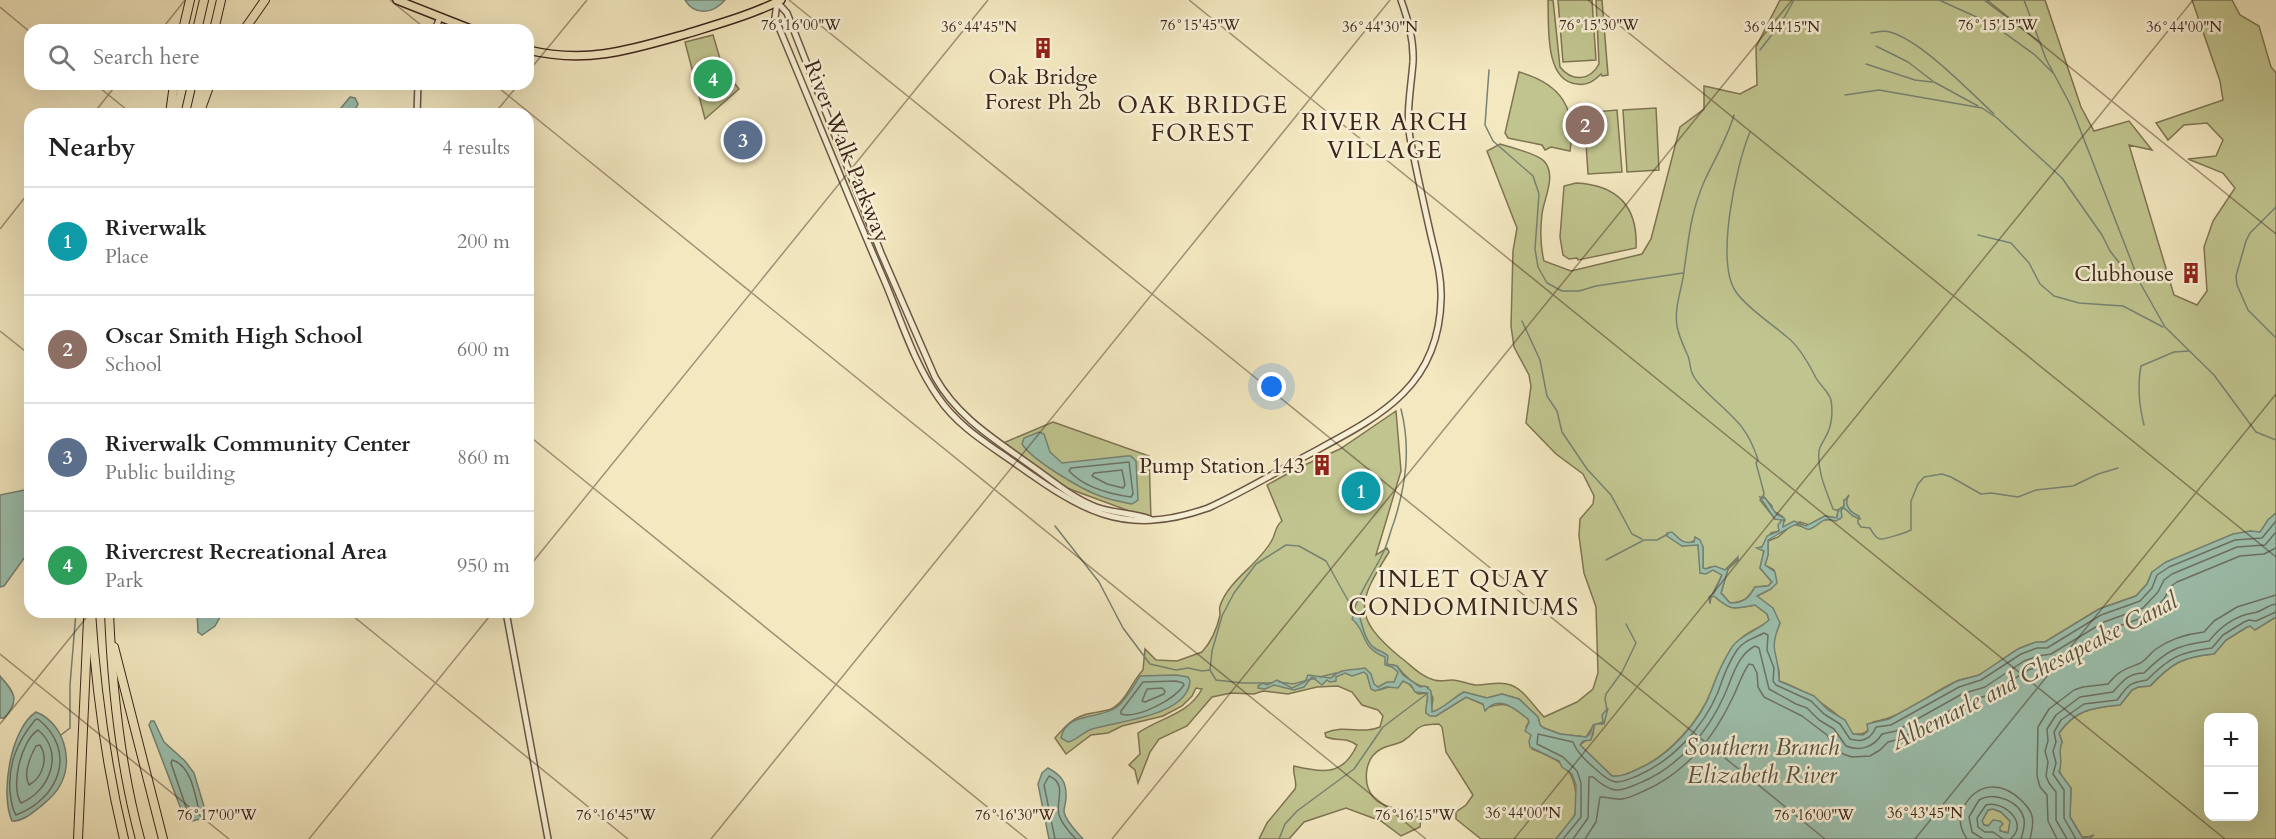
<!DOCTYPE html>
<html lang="en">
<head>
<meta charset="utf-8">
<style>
	body { margin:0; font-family:Cardo,serif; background:#f6f6f6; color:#222 }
	.controls { position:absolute; right:18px; bottom:18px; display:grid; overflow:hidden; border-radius:12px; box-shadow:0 6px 24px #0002 }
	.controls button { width:54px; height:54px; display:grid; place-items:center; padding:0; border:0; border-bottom:2px solid #e0e0e0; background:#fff; color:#222; font:30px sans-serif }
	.you { position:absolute; left:1272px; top:387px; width:21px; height:21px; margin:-15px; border:4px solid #fff; border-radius:50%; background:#1a73e8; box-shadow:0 0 0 9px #1a73e833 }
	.badge { display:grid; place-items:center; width:39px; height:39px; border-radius:50%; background:#ea580c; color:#fff; font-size:20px; font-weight:700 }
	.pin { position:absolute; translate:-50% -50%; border:3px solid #fff; box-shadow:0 2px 6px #0006 }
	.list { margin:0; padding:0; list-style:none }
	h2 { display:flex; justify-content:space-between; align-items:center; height:78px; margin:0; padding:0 24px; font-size:26px }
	h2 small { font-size:20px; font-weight:400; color:#767676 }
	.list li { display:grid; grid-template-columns:39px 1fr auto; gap:18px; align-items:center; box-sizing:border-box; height:108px; padding:0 24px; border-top:2px solid #e0e0e0 }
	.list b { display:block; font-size:22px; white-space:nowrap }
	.list p { margin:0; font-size:20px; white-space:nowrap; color:#767676 }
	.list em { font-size:20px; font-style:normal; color:#767676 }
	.icon { flex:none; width:33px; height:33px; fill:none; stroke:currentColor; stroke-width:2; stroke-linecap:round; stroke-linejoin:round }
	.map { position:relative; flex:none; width:2276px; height:839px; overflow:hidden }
	.search { position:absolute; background:#fff; box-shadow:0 6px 24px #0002; left:24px; top:24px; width:510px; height:66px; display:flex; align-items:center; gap:15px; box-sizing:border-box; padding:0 21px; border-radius:18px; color:#767676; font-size:22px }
	.panel { position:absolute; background:#fff; box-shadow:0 6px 24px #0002; left:24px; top:108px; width:510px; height:510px; border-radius:18px }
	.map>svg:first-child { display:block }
	.green { fill:#c0c48e; stroke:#7f7454; stroke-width:1.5; fill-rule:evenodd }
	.water { fill:#9cc0ae; stroke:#768273; stroke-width:1.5; fill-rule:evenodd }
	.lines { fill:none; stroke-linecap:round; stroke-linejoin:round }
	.shore { stroke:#6d7264; stroke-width:1.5 }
	.stream { stroke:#768273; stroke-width:1.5 }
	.tertiary-casing { stroke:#6b5644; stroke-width:8 }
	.primary-casing { stroke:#3e251b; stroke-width:10 }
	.motorway-casing { stroke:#3e251b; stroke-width:10 }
	.tertiary { stroke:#f7f0d6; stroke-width:5 }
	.primary { stroke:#f3e8c0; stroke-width:7 }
	.motorway { stroke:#f3e8c0; stroke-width:8 }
	.ticks { fill:none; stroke:#3e251b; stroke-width:1.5; stroke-opacity:0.45 }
	.labels { text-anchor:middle; stroke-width:5; stroke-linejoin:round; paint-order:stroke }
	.poi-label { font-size:22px; fill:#3e251b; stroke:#f7f0d6; text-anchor:end }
	.street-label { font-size:22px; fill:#3e251b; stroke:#f7f0d6 }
	.neighbourhood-label { font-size:24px; letter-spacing:1.5px; fill:#3e251b; stroke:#f7f0d6 }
	.water-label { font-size:24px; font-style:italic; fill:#5a5447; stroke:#f7f0d6 }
	.ticks-label { font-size:15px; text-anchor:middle; fill:#3e251b; stroke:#f7f0d6; stroke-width:5; stroke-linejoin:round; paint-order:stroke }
</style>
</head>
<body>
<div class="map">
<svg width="2276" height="839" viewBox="0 0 2276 839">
	<rect width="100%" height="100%" fill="#f3e8c0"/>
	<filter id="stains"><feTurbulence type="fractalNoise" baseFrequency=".00333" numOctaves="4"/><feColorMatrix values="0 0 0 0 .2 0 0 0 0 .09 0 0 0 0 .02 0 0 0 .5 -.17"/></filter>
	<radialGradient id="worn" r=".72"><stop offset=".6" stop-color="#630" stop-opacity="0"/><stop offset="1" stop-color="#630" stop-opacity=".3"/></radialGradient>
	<g class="green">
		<path d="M 1548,0 L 1553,0 L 1560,67 C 1572,82 1590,81 1599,64 L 1596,0 L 1602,0 L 1608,75 L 1602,76 L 1601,74 C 1594,81 1587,86 1577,84 C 1544,81 1549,25 1548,0 Z"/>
		<path d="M 1558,0 L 1592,0 L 1596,60 L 1563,62 Z"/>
		<path d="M 1780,0 L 2045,0 L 2081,107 L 2094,131 L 2129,121 L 2152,150 L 2129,145 L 2174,295 L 2197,305 L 2207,291 L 2204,247 L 2213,221 L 2235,188 L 2223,173 L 2188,159 L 2216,156 L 2223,140 L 2207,123 L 2184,125 L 2168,140 L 2156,123 L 2223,100 L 2220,81 L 2192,0 L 2232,0 L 2240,15 L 2259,26 L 2271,67 L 2276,73 L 2276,513 L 2268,520 L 2260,533 L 2250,531 L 2152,572 L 2147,584 L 2136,596 L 2099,609 L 2045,642 C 2018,641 2001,664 1979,675 C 1972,678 1964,678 1957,681 C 1928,694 1905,717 1873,722 C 1868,732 1865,735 1853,734 C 1849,730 1847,722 1842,719 C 1823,703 1803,689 1779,681 C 1780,669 1778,667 1774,657 C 1770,645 1776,634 1780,623 L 1757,596 L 1771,589 L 1774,570 L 1765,565 L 1768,555 L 1768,541 L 1778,537 L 1793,524 L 1810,529 L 1822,520 L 1840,519 L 1841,510 L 1844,508 L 1851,513 L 1844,501 L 1844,506 L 1838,510 L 1837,518 L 1825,516 L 1809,525 L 1800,522 L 1783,527 L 1782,525 L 1785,520 L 1782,516 L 1773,511 L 1772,506 L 1763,496 L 1760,500 L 1775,519 L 1782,519 L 1779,531 L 1771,533 L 1762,547 L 1758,548 L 1764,551 L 1760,568 L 1772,582 L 1768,586 L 1755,587 C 1748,599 1744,602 1730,603 L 1721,593 L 1728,569 L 1738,560 L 1737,558 L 1725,570 L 1710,567 L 1706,569 L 1703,568 L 1703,547 L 1695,540 C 1687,546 1679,542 1674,534 L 1670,536 L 1682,546 L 1698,544 L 1701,573 L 1713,569 L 1722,575 L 1711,597 L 1714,596 C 1731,611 1734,609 1755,605 L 1767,614 L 1769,620 C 1760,629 1745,632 1739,641 C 1727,655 1718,672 1712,689 C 1700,721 1669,756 1638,769 C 1629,773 1622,777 1612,776 L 1580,745 L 1593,735 L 1594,725 L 1586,737 L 1560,734 L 1544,728 L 1540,725 L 1538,717 L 1519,699 L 1502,694 L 1487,698 L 1464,692 C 1454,697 1442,711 1431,712 L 1433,698 L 1428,687 C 1416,687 1404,676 1397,666 L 1392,665 L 1418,694 L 1428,693 L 1426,713 L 1436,716 L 1466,697 L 1489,707 C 1507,700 1514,708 1528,719 L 1529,722 L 1526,727 L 1532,735 L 1532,749 C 1558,759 1575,767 1576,797 C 1576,803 1577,811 1574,816 C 1570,825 1561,831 1556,839 L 1481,839 L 1456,819 L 1456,812 L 1466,805 L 1473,795 L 1446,752 L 1442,727 L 1439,724 C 1411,725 1422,729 1403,741 C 1396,745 1388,745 1381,749 C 1364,758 1362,784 1374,798 C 1384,809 1406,809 1421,818 L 1420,827 L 1401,836 L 1381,821 L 1346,808 L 1304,822 L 1289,839 L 1259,839 L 1267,823 L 1295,789 C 1298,782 1292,774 1294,766 C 1323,773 1343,776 1357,745 C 1343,736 1338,742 1326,737 L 1325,733 C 1346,724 1361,735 1380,727 L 1383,716 L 1378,710 L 1362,705 L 1352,692 L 1338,686 L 1317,687 L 1288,694 L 1263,691 L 1254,694 L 1231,693 L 1212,697 L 1187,726 L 1159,739 L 1150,752 L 1138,783 L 1135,770 L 1129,765 L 1140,754 L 1138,733 C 1161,717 1188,715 1202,689 L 1196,688 L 1192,696 L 1182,706 L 1163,716 L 1122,726 L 1108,733 L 1091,735 L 1066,754 L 1055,738 C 1066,725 1074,716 1092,713 C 1098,712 1105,711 1111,709 C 1126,702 1132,681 1143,670 L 1145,649 L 1156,660 L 1177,661 L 1202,652 C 1211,642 1217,629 1220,615 C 1220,612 1219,609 1220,606 C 1229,579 1259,565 1272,540 C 1276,533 1275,526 1282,521 L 1267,485 L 1298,468 L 1340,449 L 1396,411 L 1401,471 L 1376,555 L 1387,548 L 1389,552 C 1358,602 1351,616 1400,657 C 1411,665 1420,676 1434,680 C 1440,682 1446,680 1452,680 C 1460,680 1467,684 1475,685 C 1485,686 1496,681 1507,684 C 1523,687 1533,706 1544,717 L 1577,702 L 1593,689 L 1598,673 L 1596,607 L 1584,573 L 1579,536 L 1580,519 L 1593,504 L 1594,496 L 1583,474 L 1556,454 L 1526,423 L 1531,386 L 1529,375 L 1514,347 L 1511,326 L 1513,251 L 1517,228 L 1487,151 L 1500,144 C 1511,147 1537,154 1544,161 C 1557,175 1544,198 1542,214 C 1540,231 1540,245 1544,261 L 1571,271 L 1642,254 L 1651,239 L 1680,127 L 1704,109 L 1704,86 L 1740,94 L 1757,85 L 1756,47 Z"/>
		<path d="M 713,35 L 723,69 L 739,89 L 705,119 L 685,42 Z"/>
		<path d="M 1519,72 C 1561,84 1577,108 1570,151 L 1551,147 L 1545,150 L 1542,145 L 1508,138 L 1505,133 Z"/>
		<path d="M 1656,108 L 1659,170 L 1627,172 L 1623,110 Z"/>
		<path d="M 1617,110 L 1622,172 L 1588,174 L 1584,113 Z"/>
		<path d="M 1576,183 C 1618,185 1638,207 1636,248 L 1578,260 L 1577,258 L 1569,259 L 1563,255 L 1560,237 L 1564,186 Z"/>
		<path d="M 1053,422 L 1149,456 L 1151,519 L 1067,488 L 1001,444 Z"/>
		<path d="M 2276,617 L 2276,839 L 2089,839 L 2091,837 L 2082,837 L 2070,817 L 2071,788 C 2057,773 2054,762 2062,742 L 2059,733 C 2076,709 2093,708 2120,705 L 2132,690 L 2138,687 L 2150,686 C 2172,663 2182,657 2214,654 L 2226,640 L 2247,627 L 2250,626 L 2255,629 ZM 2208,718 L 2254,718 L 2254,816 L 2208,816 Z"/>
		<path d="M 1993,809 L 2001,812 L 2010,821 L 2009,833 L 2000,831 L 1999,827 L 1984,825 L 1982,821 L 1988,810 Z"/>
	</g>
	<g class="water">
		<path d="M 685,0 L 725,0 C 713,14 695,16 685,0 Z"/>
		<path d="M 350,97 L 355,98 L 358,104 L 353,114 L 336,114 Z"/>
		<path d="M 1039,432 L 1044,434 L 1050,452 L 1062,463 L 1127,456 L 1131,456 L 1136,461 L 1138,500 L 1132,504 C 1122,502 1110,500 1100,496 C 1081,489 1033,461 1022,444 L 1024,438 Z"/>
		<path d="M 30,489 L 30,550 L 4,586 L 0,587 L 0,495 Z"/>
		<path d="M 1849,495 C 1843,505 1850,512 1859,516 L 1860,519 L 1853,516 L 1844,508 L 1841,510 L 1842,517 L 1836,521 C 1820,516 1823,524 1810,529 C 1804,531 1803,525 1797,524 C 1794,524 1772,538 1768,540 L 1768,555 L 1765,565 L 1775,572 L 1777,583 L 1771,589 L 1757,596 L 1773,608 L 1780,623 C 1767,655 1780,652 1779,681 L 1814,696 L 1828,710 L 1845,720 L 1853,734 L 1863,735 L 1868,731 L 1867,724 L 1889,719 L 1957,681 L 1979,675 L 2018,649 L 2036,642 L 2045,642 L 2099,609 L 2136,596 L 2147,584 L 2152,572 L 2166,562 L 2233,534 L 2250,531 L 2260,532 L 2268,520 L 2276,513 L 2276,617 L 2255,630 L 2250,626 L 2247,627 L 2226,640 L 2214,654 C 2182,657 2172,663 2150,686 L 2138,687 L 2132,690 L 2120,705 C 2093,708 2076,709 2059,733 L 2062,742 C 2057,754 2064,760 2059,772 L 2071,788 L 2070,817 L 2082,837 L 2085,838 L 2094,835 L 2089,839 L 1556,839 L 1575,815 L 1576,785 L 1572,774 L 1562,767 L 1559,761 L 1530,747 L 1529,741 L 1531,735 L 1525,731 L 1529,722 L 1528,719 C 1515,709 1499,694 1485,711 L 1483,704 L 1466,697 L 1436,716 L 1430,716 L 1426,713 C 1425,705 1429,700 1427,693 L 1415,692 L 1411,685 L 1403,681 L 1398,688 L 1386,687 L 1375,691 L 1371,689 L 1367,675 L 1364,672 L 1352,676 L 1345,673 L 1336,677 L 1336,681 L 1330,682 L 1327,680 L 1322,685 L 1312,677 L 1304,687 L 1294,690 L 1274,685 L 1265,689 L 1258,688 L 1258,686 L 1263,683 L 1267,685 L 1277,680 L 1292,688 L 1305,682 L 1308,675 L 1331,678 C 1342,667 1352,671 1365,668 L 1371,674 L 1374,684 L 1378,687 L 1387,682 L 1394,682 L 1398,672 L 1392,667 L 1385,665 L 1385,657 C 1359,647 1368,632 1352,619 L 1354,614 L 1359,614 C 1362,624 1365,643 1376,649 C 1381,652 1383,651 1388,656 L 1387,664 L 1397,666 L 1403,675 L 1420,687 L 1425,686 L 1431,691 L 1432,712 C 1442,710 1454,697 1464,692 L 1487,698 L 1502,694 L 1519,699 L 1538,717 L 1540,725 L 1544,728 L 1560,734 L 1586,737 L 1590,734 L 1593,725 L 1603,722 L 1602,715 L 1608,708 L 1604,724 L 1595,724 L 1591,740 L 1583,741 L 1580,745 L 1612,776 C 1622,777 1629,773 1638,769 C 1669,756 1701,721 1712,689 C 1717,675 1723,661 1732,647 C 1741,634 1758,631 1769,620 L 1767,614 L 1755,605 C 1733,609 1731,611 1714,596 L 1711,597 L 1710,604 L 1709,597 L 1714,593 L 1722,575 L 1713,570 L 1706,574 L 1700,573 L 1698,545 L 1682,546 L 1667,536 L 1667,533 L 1672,532 C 1680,539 1681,544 1694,542 L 1695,537 L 1700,540 L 1703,547 L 1703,568 L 1706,569 L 1715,566 L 1725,570 L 1735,562 L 1738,557 L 1738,560 L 1728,569 L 1721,593 L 1730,603 C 1744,603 1748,599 1755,587 L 1768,586 L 1772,582 L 1760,568 L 1764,551 L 1757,548 L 1762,547 L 1767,536 L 1779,531 L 1778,525 L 1782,520 L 1775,519 L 1760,497 L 1765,498 L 1777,515 L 1784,518 L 1783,527 L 1794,521 L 1806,526 L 1825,516 L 1837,518 L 1838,510 L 1844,506 L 1844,501 ZM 1993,809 L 2001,812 L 2010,821 L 2008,833 L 2000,831 L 2000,827 L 2003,824 L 2000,821 L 1993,820 L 1988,826 L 1984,825 L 1982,821 L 1988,810 Z"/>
		<path d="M 197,612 L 223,612 L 215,626 L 202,635 L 198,632 Z"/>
		<path d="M 1176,675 L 1188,677 L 1190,681 C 1188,716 1118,721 1092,729 C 1083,732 1077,740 1068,742 L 1061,738 C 1066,711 1100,720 1117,707 C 1127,699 1133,687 1140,676 Z"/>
		<path d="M 0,676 C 14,692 21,700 4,718 L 0,718 Z"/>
		<path d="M 36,712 C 64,723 75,762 59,787 C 55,795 47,801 40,807 C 31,814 23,821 12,821 C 0,795 10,729 36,712 Z"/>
		<path d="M 151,721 L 154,721 L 164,742 L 185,761 L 194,773 L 206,813 L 205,818 L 192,821 L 184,817 L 149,725 Z"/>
		<path d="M 1048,768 C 1061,775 1067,782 1066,798 C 1066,802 1064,807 1064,812 C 1066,822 1077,832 1083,839 L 1049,839 L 1038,784 L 1042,773 Z"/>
	</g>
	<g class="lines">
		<g class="shore">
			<path d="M 1129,462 L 1133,494 L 1131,497 C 1109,494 1084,487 1069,471 L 1071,468 Z"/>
			<path d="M 1122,470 L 1125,485 L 1123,488 L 1107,484 L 1092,476 L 1094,473 Z"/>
			<path d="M 1176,681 L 1183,683 L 1184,685 C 1175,699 1138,719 1121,714 L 1121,711 L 1143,682 Z"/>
			<path d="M 1162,688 L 1165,691 L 1164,694 L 1145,702 L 1142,701 L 1147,689 Z"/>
			<path d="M 38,719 C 78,751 59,799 16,815 C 12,809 11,800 10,792 C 8,764 17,742 35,720 Z"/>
			<path d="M 38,730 C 65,752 50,791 21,803 C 10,786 21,741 38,730 Z"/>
			<path d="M 40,745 C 49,759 42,778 29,785 C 23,774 30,757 36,746 Z"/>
			<path d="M 172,760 C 191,765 195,794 199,811 L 198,814 L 191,814 L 187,810 L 171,763 Z"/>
			<path d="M 1055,839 L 1044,785 L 1049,776 C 1068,784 1055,801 1059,815 C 1062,824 1069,832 1076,839"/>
			<path d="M 1563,839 L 1581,817 L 1581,783 L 1577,771 L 1563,757 L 1537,744 L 1538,734 L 1573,742 C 1578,755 1590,764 1600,773 C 1615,786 1619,783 1637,776 C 1672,761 1703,728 1718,692 C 1723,677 1728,663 1737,650 C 1743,641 1754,638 1764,633 L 1768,635 L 1767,650 L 1774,668 L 1773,681 L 1776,685 L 1811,701 L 1824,714 L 1840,724 L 1850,739 C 1863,743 1871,739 1876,727 L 1891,725 L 1959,687 L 1981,680 L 2021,654 L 2037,648 L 2047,648 L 2101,615 L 2140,601 L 2152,588 L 2157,575 L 2169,567 L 2235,540 L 2262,538 L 2276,521"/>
			<path d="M 1573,839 L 1588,818 L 1589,777 L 1593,777 C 1613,795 1619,792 1642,782 C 1679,766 1708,732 1724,696 C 1732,679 1737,655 1755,646 L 1759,648 L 1769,689 L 1796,704 L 1807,708 L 1819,720 L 1834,729 L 1846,746 C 1860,752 1874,747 1882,734 L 1896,731 L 1962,694 L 1985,687 L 2024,661 L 2038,656 L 2051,654 L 2104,622 L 2143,608 L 2158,592 L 2164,580 L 2172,574 L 2237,547 L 2265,545 L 2276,532"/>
			<path d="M 1585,839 L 1596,822 L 1600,797 C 1607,797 1615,800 1622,799 C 1630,798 1637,794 1644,791 C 1685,773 1712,740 1731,701 C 1738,688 1741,675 1749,664 L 1753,665 L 1757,673 L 1758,687 L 1764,697 L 1802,716 L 1827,735 L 1832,744 L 1843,754 L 1852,757 L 1870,756 L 1880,750 L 1888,742 L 1900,739 L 1965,702 L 1989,695 L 2028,670 L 2053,663 L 2108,630 L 2147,616 L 2164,599 L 2171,586 L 2177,582 L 2240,556 L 2264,554 L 2276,548"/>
			<path d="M 1967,839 C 1960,829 1958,819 1963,808 C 1977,782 2001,781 2021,800 C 2026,805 2030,809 2032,816 C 2034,823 2032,831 2030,839"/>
			<path d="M 1983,839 L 1972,832 L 1969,817 L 1979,800 C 1994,791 2020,801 2024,819 C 2025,826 2023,833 2021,839"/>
			<path d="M 2003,839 L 1993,832 L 1985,832 L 1978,827 L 1977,818 L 1986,805 C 2004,800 2030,824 2010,839"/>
			<path d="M 2057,839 L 2048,821 L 2047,795 L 2040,787 L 2037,776 L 2038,727 L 2049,709 L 2074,690 L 2083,687 L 2108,684 C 2119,671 2123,670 2138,664 C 2145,662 2150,653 2156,649 C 2170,639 2187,634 2204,632 L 2214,621 L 2237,607 L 2276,595"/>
			<path d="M 2067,839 L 2056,820 L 2056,792 L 2049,783 L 2046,776 L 2048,762 L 2045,751 L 2048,741 L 2047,729 L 2056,715 L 2080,697 L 2113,692 C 2122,682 2128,673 2144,673 C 2166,651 2177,645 2209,641 C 2221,626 2235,616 2253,613 C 2262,612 2267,605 2276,604"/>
			<path d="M 2076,839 L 2064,818 L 2064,790 L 2053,774 L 2056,763 L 2053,751 L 2056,742 L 2054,732 L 2061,720 L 2084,704 L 2117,700 C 2129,685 2128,683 2147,680 C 2170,657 2180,652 2212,648 L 2223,635 L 2244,622 L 2249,620 L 2256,621 L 2276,612"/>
		</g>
		<g class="stream">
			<path d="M 1939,0 L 1992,24 L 2035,55 L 2053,73"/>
			<path d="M 1984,0 L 2041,43"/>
			<path d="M 2024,0 L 2046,59 L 2071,106 L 2139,281 L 2165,327 L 2214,375 L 2256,432 L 2276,440"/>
			<path d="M 1871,33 C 1877,32 1884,30 1890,32 C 1922,41 1969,91 1994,114"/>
			<path d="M 1876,46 L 1908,62 L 1934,82 L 1978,106"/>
			<path d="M 1760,50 L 1781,23 L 1794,0"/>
			<path d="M 1866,64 L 1915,80 L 1932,82"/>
			<path d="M 1489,70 L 1485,125 L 1493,141 L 1533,176 L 1539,194 L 1535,249 L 1538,267 L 1547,283 L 1562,291 L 1579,291 L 1596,286 L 1683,273"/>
			<path d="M 1845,95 L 1879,90 L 1982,108 L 1997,118 L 2062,178 L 2102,235 L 2110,251 L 2121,265 L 2139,281"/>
			<path d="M 1734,115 C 1727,139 1714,160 1704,182 C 1690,215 1689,237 1684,271 C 1682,290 1674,306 1677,326 C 1679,337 1683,345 1688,356 C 1690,361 1690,368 1692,373 C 1697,385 1708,393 1716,401 C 1738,421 1749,431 1758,460 L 1756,463 L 1764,493 L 1763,498"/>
			<path d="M 1750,132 C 1736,165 1715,262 1736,292 C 1746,307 1773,325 1787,337 C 1799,346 1809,364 1816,378 C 1820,385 1829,392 1831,400 C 1833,411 1832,426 1826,436 C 1824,441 1819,446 1819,452 C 1817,471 1826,490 1833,509 L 1839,511"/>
			<path d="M 2276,207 L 2250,233 L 2246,241 L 2236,276 L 2237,285 L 2248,310 L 2276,338"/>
			<path d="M 1978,235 L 2011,243 L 2029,263 L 2040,284 L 2054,296 L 2079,303 L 2123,306 L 2163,327"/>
			<path d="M 1522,321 L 1540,360 L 1547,396 L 1557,411 L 1562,432 L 1587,469 L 1611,495 L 1632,534 L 1642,539"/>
			<path d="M 2144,425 C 2139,405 2137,387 2141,366 L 2174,352 L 2189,351"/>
			<path d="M 1858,518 L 1858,523 L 1861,527 L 1870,528 C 1873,533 1875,538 1880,539 C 1884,540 1907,532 1911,530 L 1911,501 L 1918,484 L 1924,477 L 1942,474 L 1951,477 L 1981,494 L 1991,493 L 2018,497 L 2036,490 L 2073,486 L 2098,474 L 2118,468"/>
			<path d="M 1055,526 L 1099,582 L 1123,628 L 1150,664 L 1176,670 L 1188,668 L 1202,671 L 1210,670"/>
			<path d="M 1606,560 L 1644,540 L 1657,540 L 1668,534"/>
			<path d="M 1354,610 C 1361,589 1374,572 1383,553 C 1388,543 1390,532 1394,522 C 1406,484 1411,449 1401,409"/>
			<path d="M 1320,677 L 1336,673"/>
			<path d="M 1279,682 L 1293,684 L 1316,678"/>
			<path d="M 1272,683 L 1243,683 L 1216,680 L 1210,670 L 1212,651 L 1222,616 L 1234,593 L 1256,564 L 1286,545 L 1299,546 L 1326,561 L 1355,613"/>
			<path d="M 1379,690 L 1389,687"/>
			<path d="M 1607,710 L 1605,699 L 1606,694 L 1622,672 L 1636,643 L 1626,624"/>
			<path d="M 61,735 L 70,728 L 70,685 L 76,612"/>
			<path d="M 1279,839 L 1285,824 L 1297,811 L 1354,769 L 1383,727 L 1428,693"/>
		</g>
		<defs>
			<g id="tertiary">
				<path d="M 777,2 L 775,18 C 812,106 847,194 885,282 C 901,320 914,363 938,397 C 956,424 983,441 1009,459 C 1078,508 1120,539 1208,508 C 1241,493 1273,474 1304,457 C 1374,419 1439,391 1441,299 C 1442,278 1436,257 1431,236 C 1424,205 1417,174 1411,143 C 1405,116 1411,89 1413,62 C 1414,40 1408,20 1401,0"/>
				<path d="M 777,2 L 787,13 L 881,253 L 935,377 C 958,418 996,440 1033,467 C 1053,481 1072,498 1096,507 C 1113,513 1132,513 1150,519"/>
				<path d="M 435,30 L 440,17"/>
				<path d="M 417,114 L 418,84"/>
				<path d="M 506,612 L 548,839"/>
			</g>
			<g id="primary">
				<path d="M 397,0 L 473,30"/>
				<path d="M 528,50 C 587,64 630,50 686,34 C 718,24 751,15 781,0"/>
			</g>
			<g id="motorway">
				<path d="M 183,30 L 190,0"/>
				<path d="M 197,30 L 204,0"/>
				<path d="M 214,30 L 221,0"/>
				<path d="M 244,30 L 265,0"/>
				<path d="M 170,114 L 174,84"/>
				<path d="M 176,114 L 183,84"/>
				<path d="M 194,114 L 201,84"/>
				<path d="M 199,114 L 210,84"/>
				<path d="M 91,612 C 96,689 106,764 124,839"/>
				<path d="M 109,612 C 112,689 120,765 140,839"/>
				<path d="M 114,647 L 163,839"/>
				<path d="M 78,839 L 88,619"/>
			</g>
		</defs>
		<use href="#tertiary" class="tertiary-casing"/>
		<use href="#primary" class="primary-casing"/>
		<use href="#motorway" class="motorway-casing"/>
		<use href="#tertiary" class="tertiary"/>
		<use href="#primary" class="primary"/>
		<use href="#motorway" class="motorway"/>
	</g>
	<path class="ticks" d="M 390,0 L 427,30M 789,0 L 1825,839M 1189,0 L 2225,839M 1588,0 L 2276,557M 1987,0 L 2276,234M 0,7 L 30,32M 161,30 L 185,0M 528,72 L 587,0M 95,84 L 132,114M 494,84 L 1426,839M 93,114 L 117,84M 494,114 L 519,84M 0,229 L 30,191M 0,331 L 30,355M 528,435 L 1027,839M 528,568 L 988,0M 348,612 L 628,839M 0,654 L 229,839M 0,724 L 91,612M 309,839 L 493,612M 711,839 L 1390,0M 1112,839 L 1792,0M 1514,839 L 2193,0M 1915,839 L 2276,394"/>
	<defs>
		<symbol id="building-bare" viewBox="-9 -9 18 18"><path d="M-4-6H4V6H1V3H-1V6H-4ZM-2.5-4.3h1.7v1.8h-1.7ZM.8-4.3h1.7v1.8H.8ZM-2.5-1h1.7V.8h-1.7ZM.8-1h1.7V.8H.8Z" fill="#8f2418" stroke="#f7f0d6" stroke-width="2.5" paint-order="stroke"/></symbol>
	</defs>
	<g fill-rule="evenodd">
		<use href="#building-bare" x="1028" y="33" width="30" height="30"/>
		<use href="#building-bare" x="2176" y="258" width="30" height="30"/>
		<use href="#building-bare" x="1307" y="450" width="30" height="30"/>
	</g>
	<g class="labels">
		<g class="poi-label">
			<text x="1043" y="84" text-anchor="middle">Oak Bridge<tspan x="1043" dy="25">Forest Ph 2b</tspan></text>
			<text x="2174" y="281">Clubhouse</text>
			<text x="1305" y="473">Pump Station 143</text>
		</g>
		<g class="street-label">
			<text transform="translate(848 151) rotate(68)" y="8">River Walk Parkway</text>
		</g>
		<g class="neighbourhood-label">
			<text x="1203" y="113">OAK BRIDGE<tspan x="1203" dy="28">FOREST</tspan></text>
			<text x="1385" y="130">RIVER ARCH<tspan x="1385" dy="28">VILLAGE</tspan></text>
			<text x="1464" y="587">INLET QUAY<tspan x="1464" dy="28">CONDOMINIUMS</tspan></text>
		</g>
		<g class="water-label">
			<text transform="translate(2034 671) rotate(-27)" y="8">Albemarle and Chesapeake Canal</text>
			<text x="1762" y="755">Southern Branch<tspan x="1762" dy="28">Elizabeth River</tspan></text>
		</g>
	</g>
	<g class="ticks-label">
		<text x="1998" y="30">76°15'15"W</text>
		<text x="801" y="30">76°16'00"W</text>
		<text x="1200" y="30">76°15'45"W</text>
		<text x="1599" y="30">76°15'30"W</text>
		<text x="979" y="32">36°44'45"N</text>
		<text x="1380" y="32">36°44'30"N</text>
		<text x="1782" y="32">36°44'15"N</text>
		<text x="2184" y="32">36°44'00"N</text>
		<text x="1523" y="818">36°44'00"N</text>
		<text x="1925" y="818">36°43'45"N</text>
		<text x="217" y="820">76°17'00"W</text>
		<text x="616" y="820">76°16'45"W</text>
		<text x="1015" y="820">76°16'30"W</text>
		<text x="1415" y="820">76°16'15"W</text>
		<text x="1814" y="820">76°16'00"W</text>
	</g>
	<rect width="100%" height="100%" filter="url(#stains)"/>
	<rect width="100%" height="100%" fill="url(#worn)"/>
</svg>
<div class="controls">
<button>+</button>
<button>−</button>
</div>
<div class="you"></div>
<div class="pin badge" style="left:1361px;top:491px;background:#0f9aa8">1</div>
<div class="pin badge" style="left:1585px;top:125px;background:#8d6e63">2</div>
<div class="pin badge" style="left:743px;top:140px;background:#5c6f8a">3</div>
<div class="pin badge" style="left:713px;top:79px;background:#2e9e5b">4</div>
<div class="search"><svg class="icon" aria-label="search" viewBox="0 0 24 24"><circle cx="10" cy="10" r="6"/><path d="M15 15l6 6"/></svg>Search here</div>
<section class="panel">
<h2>Nearby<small>4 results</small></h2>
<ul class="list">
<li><span class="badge" style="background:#0f9aa8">1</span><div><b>Riverwalk</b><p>Place</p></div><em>200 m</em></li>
<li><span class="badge" style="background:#8d6e63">2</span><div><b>Oscar Smith High School</b><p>School</p></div><em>600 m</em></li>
<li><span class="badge" style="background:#5c6f8a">3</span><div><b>Riverwalk Community Center</b><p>Public building</p></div><em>860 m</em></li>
<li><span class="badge" style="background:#2e9e5b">4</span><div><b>Rivercrest Recreational Area</b><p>Park</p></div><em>950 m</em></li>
</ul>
</section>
</div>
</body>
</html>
